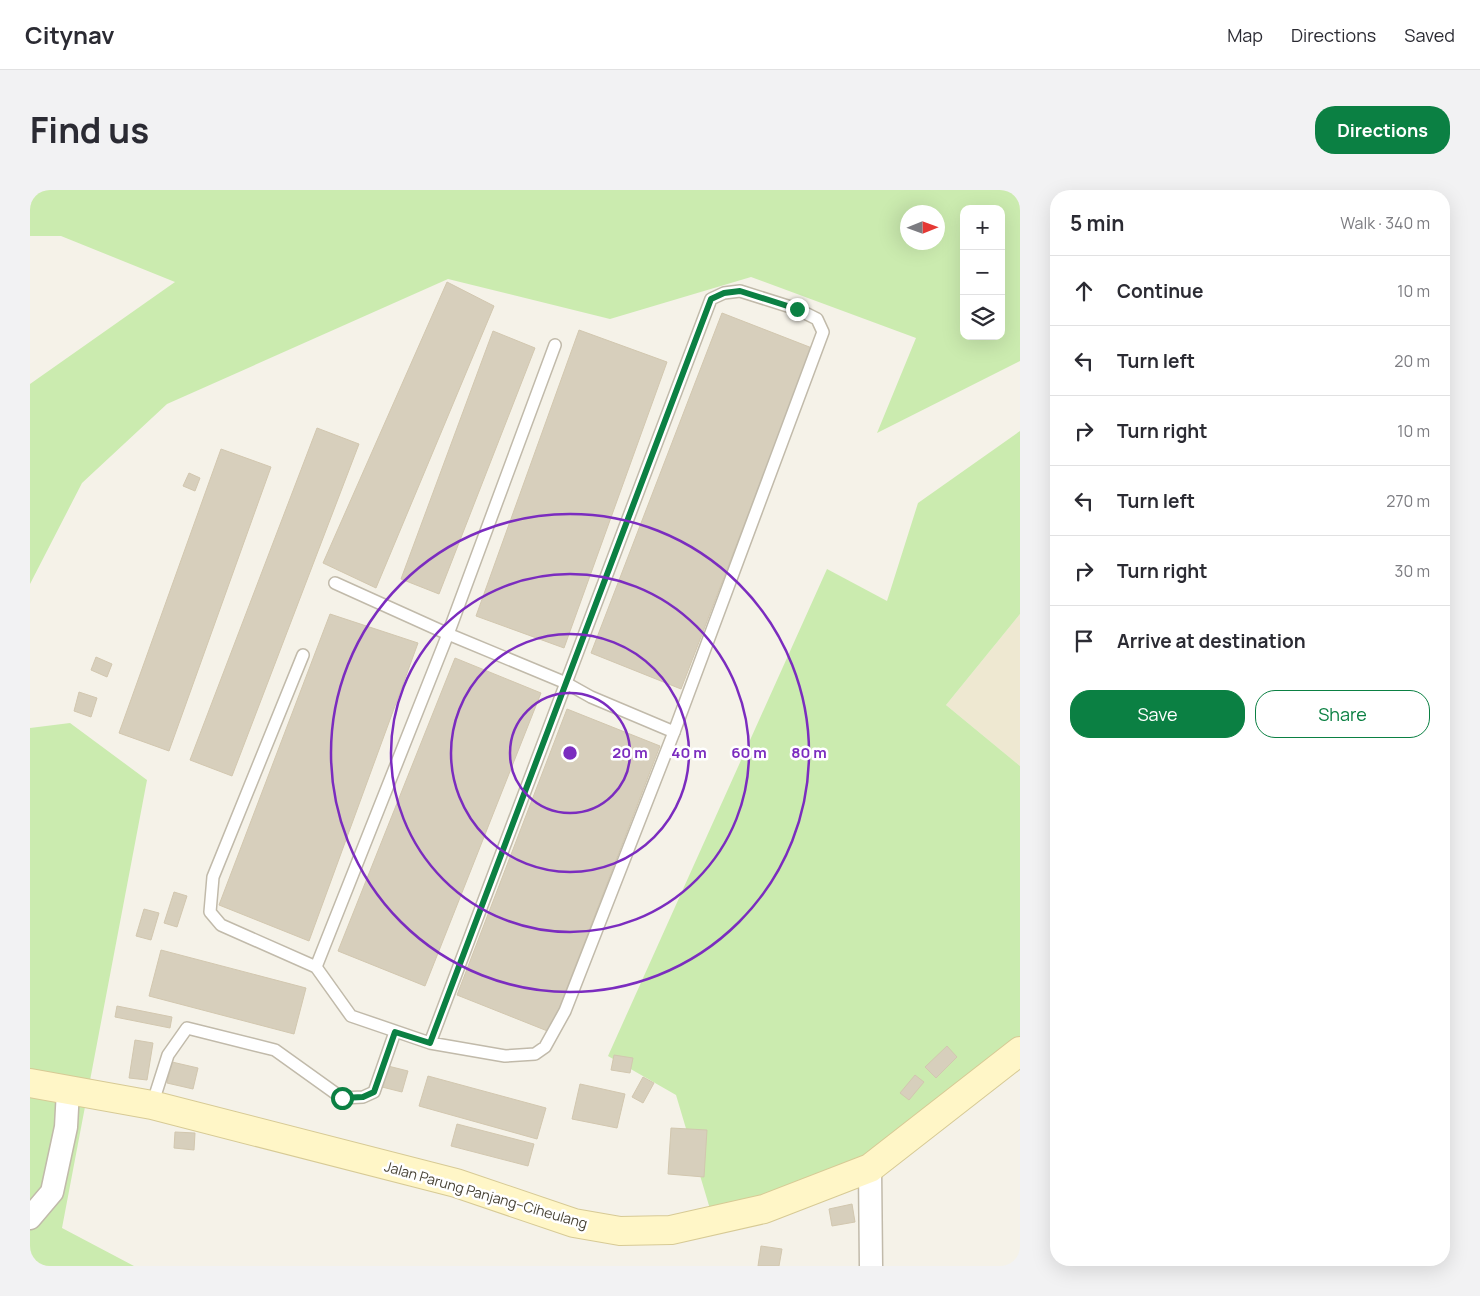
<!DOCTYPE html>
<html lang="en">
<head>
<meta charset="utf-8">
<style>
	body { margin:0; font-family:Manrope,sans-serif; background:#f2f2f3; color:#2b2b33 }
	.controls { position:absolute; right:15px; top:15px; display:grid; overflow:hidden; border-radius:10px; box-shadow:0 5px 20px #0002 }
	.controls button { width:45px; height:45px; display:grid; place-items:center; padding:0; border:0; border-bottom:1px solid #e1e1e2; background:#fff; color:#2b2b33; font:25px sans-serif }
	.compass { position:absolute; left:870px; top:15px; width:45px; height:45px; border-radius:50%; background:#fff; box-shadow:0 5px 20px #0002; rotate:89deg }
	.stop { position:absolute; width:15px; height:15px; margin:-11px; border:4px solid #0b8043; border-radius:50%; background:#fff }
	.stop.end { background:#0b8043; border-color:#fff; box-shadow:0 1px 5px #0008 }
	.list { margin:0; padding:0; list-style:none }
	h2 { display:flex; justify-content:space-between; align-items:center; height:65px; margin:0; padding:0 20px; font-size:21px }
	h2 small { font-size:16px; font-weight:400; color:#7c7c81 }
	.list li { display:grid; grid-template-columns:32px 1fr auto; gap:15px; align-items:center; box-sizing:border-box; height:70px; padding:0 20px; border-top:1px solid #e1e1e2 }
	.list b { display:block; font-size:19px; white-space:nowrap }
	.list em { font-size:16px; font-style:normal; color:#7c7c81 }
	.actions { display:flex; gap:10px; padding:15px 20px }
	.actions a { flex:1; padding:11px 0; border:1px solid #0b8043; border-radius:20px; text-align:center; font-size:18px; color:#0b8043 }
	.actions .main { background:#0b8043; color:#fff }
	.icon { flex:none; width:28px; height:28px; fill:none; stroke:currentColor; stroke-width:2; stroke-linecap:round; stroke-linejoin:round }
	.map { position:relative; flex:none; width:990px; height:1076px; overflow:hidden; border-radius:20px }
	header { display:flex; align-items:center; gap:30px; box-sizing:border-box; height:70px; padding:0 25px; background:#fff; border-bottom:1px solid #e1e1e2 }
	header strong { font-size:24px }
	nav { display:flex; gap:28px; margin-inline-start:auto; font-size:18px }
	.intro { display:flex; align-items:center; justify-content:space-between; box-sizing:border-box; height:120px; padding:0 30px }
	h1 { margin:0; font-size:35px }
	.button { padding:12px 22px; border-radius:20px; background:#0b8043; color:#fff; font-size:18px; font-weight:700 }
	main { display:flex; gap:30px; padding:0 30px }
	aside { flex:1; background:#fff; border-radius:20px; box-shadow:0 5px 20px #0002 }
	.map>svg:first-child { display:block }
	.education { fill:#eee8d1 }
	.green { fill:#cbebaf; fill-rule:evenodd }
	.building { fill:#d7cfbc; stroke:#d2c7af }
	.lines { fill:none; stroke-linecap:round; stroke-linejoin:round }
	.lane-casing { stroke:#c1baaa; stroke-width:14 }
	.street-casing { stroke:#c1baaa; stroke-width:25 }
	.secondary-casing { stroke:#d7ca95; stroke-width:30 }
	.lane { stroke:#fff; stroke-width:11 }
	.street { stroke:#fff; stroke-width:22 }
	.secondary { stroke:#fff6c7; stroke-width:28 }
	.route { stroke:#0b8043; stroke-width:6 }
	.ring { fill:none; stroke:#7b2cbf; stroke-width:2.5 }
	.labels { text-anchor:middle; stroke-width:5; stroke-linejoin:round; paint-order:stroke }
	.street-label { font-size:14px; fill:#484336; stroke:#fff }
	.centre { fill:#7b2cbf; stroke:#fff; stroke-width:2.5 }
	.ring-label { font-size:15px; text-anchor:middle; font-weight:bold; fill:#7b2cbf; stroke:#fff; stroke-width:5; stroke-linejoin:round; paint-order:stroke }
</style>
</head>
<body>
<header>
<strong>Citynav</strong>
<nav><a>Map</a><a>Directions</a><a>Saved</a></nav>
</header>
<div class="intro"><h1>Find us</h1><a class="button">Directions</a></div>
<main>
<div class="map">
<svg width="990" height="1076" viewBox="0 0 990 1076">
	<rect width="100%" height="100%" fill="#f5f2e8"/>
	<path class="education" d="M 990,424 L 990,576 L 916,515 Z"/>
	<g class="green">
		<path d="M 0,0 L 990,0 L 990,171 L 847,243 L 886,148 L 721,87 L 580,129 L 418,89 L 137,214 L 52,293 L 0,394 L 0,194 L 145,92 L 31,46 L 0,46 ZM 934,19 L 971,19 L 971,146 L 934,146 ZM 878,22 L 908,22 L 908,52 L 878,52 Z"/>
		<path d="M 990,241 L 990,424 L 916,515 L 990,576 L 990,868 L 850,975 L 683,1029 L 646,905 L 578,866 L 797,379 L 857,411 L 888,313 Z"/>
		<path d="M 40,533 L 117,590 L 32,1038 L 104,1076 L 0,1076 L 0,538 Z"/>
	</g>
	<g class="building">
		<path d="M 417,92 L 464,116 L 346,398 L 293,373 Z"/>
		<path d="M 692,123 L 782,158 L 651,499 L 561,463 Z"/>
		<path d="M 549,140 L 637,172 L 534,458 L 446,426 Z"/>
		<path d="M 463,141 L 505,158 L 409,404 L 371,389 Z"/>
		<path d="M 287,238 L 329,254 L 202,586 L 160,570 Z"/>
		<path d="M 191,259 L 241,277 L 139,561 L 89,543 Z"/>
		<path d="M 159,283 L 170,288 L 165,301 L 153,296 Z"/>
		<path d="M 300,424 L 388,453 L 279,751 L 189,715 Z"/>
		<path d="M 66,467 L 82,474 L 77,487 L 61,480 Z"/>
		<path d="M 425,468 L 511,503 L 395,796 L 308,761 Z"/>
		<path d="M 49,502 L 67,508 L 61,527 L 44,521 Z"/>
		<path d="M 537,519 L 630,556 L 520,842 L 427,805 Z"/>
		<path d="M 144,702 L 157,706 L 147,737 L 134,733 Z"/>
		<path d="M 114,719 L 129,723 L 121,750 L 106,746 Z"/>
		<path d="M 131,760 L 276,798 L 264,844 L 119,806 Z"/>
		<path d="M 87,816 L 142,827 L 140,838 L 85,827 Z"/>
		<path d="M 105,850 L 123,853 L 117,890 L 99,888 Z"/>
		<path d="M 917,856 L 927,867 L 906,888 L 895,877 Z"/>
		<path d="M 584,865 L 603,868 L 600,883 L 581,880 Z"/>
		<path d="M 142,872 L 168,878 L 163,899 L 137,893 Z"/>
		<path d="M 358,876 L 378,881 L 372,902 L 352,897 Z"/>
		<path d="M 885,885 L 894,892 L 879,910 L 870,903 Z"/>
		<path d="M 398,886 L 516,918 L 507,949 L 389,916 Z"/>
		<path d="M 613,887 L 624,893 L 613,913 L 602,907 Z"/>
		<path d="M 550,894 L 595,904 L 587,938 L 542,929 Z"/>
		<path d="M 427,934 L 504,954 L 498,976 L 421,956 Z"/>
		<path d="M 641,938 L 677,940 L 674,987 L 638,984 Z"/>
		<path d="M 145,942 L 165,943 L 164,960 L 144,958 Z"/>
		<path d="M 822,1014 L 825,1032 L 802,1036 L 799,1019 Z"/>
		<path d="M 731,1056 L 752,1059 L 749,1076 L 728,1076 Z"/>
	</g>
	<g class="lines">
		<defs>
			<g id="lane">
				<path d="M 305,393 L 418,444 L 536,493 L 561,507 L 644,542"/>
				<path d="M 273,465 L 183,687 L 180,722 L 191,735 L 286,777 L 321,826 L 400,853 L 475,866 L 505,864 L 515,857 L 535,821 L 644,542 L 793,142 L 787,129 L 767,119 L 710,101 L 694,103 L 681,109 L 400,853"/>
				<path d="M 286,777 L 418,444 L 525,155"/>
				<path d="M 122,915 L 138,865 L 157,838 L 245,860 L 312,908 L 333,907 L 344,902 L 365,842"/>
			</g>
			<g id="street">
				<path d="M 840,978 L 841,1076"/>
				<path d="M 0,1028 L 22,1002 L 36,937 L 38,900"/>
			</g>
			<path id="secondary" d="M 0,893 L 122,915 L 426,993 L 544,1033 L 590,1041 L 641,1040 L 734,1019 L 840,978 L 990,861"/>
		</defs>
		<use href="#lane" class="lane-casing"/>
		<use href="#street" class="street-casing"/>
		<use href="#secondary" class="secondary-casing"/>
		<use href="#lane" class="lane"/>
		<use href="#street" class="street"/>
		<use href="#secondary" class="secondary"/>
	</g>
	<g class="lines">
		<path class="route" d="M 312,908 L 333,907 L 344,902 L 365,842 L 400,853 L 681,109 L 694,103 L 710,101 L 767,119"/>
	</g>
	<g class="ring">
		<circle cx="540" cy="563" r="60"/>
		<circle cx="540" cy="563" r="119"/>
		<circle cx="540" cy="563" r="179"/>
		<circle cx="540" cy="563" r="239"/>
	</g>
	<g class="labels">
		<g class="street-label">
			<text transform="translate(456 1005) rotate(16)" y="5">Jalan Parung Panjang–Ciheulang</text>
		</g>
	</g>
	<circle cx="540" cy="563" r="8" class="centre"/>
	<g class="ring-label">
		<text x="600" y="568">20 m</text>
		<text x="659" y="568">40 m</text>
		<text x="719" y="568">60 m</text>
		<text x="779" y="568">80 m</text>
	</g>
</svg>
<div class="controls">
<button>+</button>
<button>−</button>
<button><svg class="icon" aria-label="layers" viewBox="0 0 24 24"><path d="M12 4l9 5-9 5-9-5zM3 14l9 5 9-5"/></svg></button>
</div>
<svg class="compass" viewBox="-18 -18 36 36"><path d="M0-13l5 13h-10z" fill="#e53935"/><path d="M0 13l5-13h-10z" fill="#7c7c81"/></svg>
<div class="stop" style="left:312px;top:908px"></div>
<div class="stop end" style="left:767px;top:119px"></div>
</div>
<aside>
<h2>5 min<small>Walk · 340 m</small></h2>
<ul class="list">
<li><svg class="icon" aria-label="ahead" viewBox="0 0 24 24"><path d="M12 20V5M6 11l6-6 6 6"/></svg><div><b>Continue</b></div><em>10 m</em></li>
<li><svg class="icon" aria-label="left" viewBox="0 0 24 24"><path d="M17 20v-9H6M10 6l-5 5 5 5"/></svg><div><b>Turn left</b></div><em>20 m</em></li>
<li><svg class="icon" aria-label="right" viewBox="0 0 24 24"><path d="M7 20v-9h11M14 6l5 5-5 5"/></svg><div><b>Turn right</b></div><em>10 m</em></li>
<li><svg class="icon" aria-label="left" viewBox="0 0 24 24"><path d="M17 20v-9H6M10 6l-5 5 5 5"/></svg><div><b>Turn left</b></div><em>270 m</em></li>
<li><svg class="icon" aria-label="right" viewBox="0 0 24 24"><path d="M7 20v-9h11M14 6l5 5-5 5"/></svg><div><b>Turn right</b></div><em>30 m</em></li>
<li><svg class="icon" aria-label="arrive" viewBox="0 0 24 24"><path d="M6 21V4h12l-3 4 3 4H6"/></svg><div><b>Arrive at destination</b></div></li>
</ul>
<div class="actions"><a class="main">Save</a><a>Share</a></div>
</aside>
</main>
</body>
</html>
